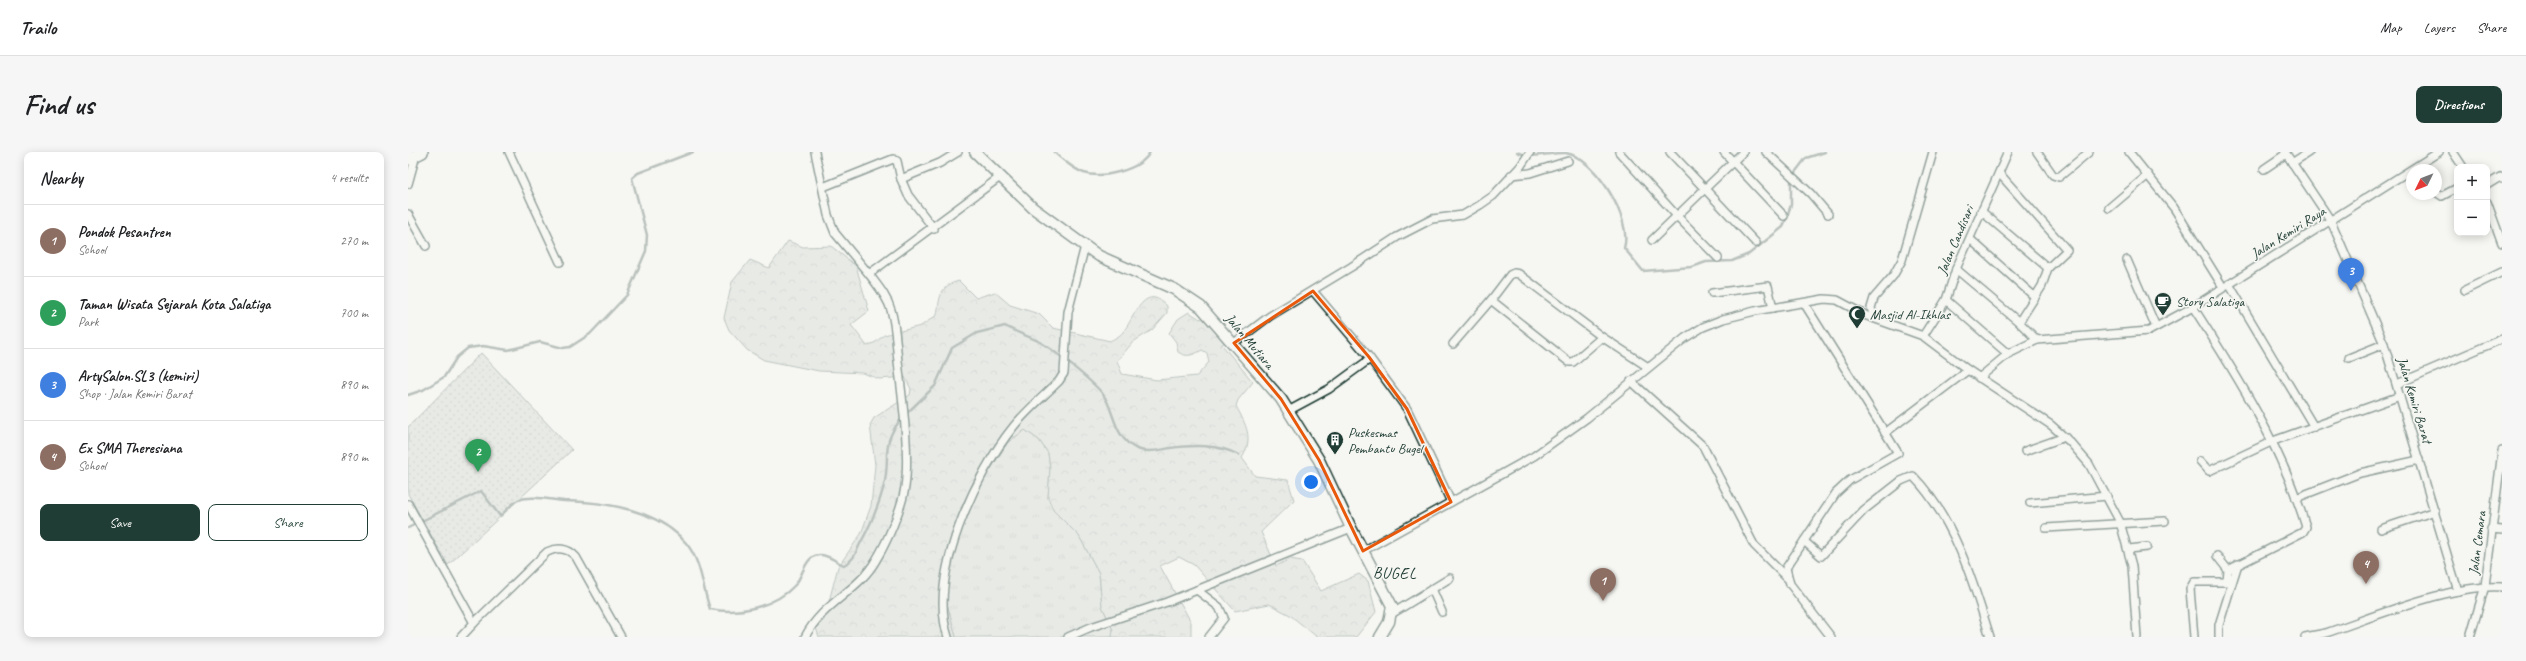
<!DOCTYPE html>
<html lang="en">
<head>
<meta charset="utf-8">
<style>
	body { margin:0; font-family:Caveat,sans-serif; background:#f6f6f6; color:#202124 }
	.controls { position:absolute; right:12px; top:12px; display:grid; overflow:hidden; border-radius:8px; box-shadow:0 2px 10px #0003 }
	.controls button { width:36px; height:36px; display:grid; place-items:center; padding:0; border:0; border-bottom:1px solid #e0e0e0; background:#fff; color:#202124; font:20px sans-serif }
	.compass { position:absolute; left:1998px; top:12px; width:36px; height:36px; border-radius:50%; background:#fff; box-shadow:0 2px 10px #0003; rotate:227deg }
	.you { position:absolute; left:903px; top:330px; width:14px; height:14px; margin:-10px; border:3px solid #fff; border-radius:50%; background:#1a73e8; box-shadow:0 0 0 6px #1a73e833 }
	.badge { display:grid; place-items:center; width:26px; height:26px; border-radius:50%; background:#1f3d34; color:#fff; font-size:13px; font-weight:700 }
	.pin { position:absolute; translate:-50% -33px; filter:drop-shadow(0 1px 2px #0008) }
	.pin::after { content:''; position:absolute; top:21px; width:14px; height:12px; background:inherit; clip-path:polygon(0 0,100% 0,50% 100%) }
	.list { margin:0; padding:0; list-style:none }
	h2 { display:flex; justify-content:space-between; align-items:center; height:52px; margin:0; padding:0 16px; font-size:17px }
	h2 small { font-size:13px; font-weight:400; color:#757577 }
	.list li { display:grid; grid-template-columns:26px 1fr auto; gap:12px; align-items:center; box-sizing:border-box; height:72px; padding:0 16px; border-top:1px solid #e0e0e0 }
	.list b { display:block; font-size:15px; white-space:nowrap }
	.list p { margin:0; font-size:13px; white-space:nowrap; color:#757577 }
	.list em { font-size:13px; font-style:normal; color:#757577 }
	.actions { display:flex; gap:8px; padding:12px 16px }
	.actions a { flex:1; padding:9px 0; border:1px solid #1f3d34; border-radius:8px; text-align:center; font-size:14px; color:#1f3d34 }
	.actions .main { background:#1f3d34; color:#fff }
	.map { position:relative; flex:none; width:2094px; height:485px; overflow:hidden; border-radius:8px }
	header { display:flex; align-items:center; gap:24px; box-sizing:border-box; height:56px; padding:0 20px; background:#fff; border-bottom:1px solid #e0e0e0 }
	header strong { font-size:19px }
	nav { display:flex; gap:22px; margin-inline-start:auto; font-size:14px }
	.intro { display:flex; align-items:center; justify-content:space-between; box-sizing:border-box; height:96px; padding:0 24px }
	h1 { margin:0; font-size:28px }
	.button { padding:10px 18px; border-radius:8px; background:#1f3d34; color:#fff; font-size:14px; font-weight:700 }
	main { display:flex; gap:24px; padding:0 24px }
	aside { flex:1; background:#fff; border-radius:8px; box-shadow:0 2px 10px #0003 }
	.map>svg:first-child { display:block }
	.grass { fill:url(#grass-tufts); stroke:#7a8c85 }
	.forest { fill:url(#forest-crowns); stroke:#7a8c85 }
	.park { fill:url(#park-dots); stroke:#7a8c85 }
	.lines { fill:none; stroke-linecap:round; stroke-linejoin:round }
	.stream { stroke:#72847d; stroke-width:2.5 }
	.street-casing { stroke:#1f3d34; stroke-width:10 }
	.secondary-casing { stroke:#1f3d34; stroke-width:13 }
	.primary-casing { stroke:#1f3d34; stroke-width:14 }
	.street { stroke:#f6f6f2; stroke-width:7 }
	.secondary { stroke:#f6f6f2; stroke-width:10 }
	.primary { stroke:#f6f6f2; stroke-width:11 }
	.marked { fill:none; stroke:#e8590c; stroke-width:3; stroke-linejoin:round }
	.labels { text-anchor:middle; stroke-width:3.5; stroke-linejoin:round; paint-order:stroke }
	.street-label { font-size:14px; fill:#1f3d34; stroke:#f6f6f2 }
	.poi-label { font-size:14px; fill:#1f3d34; stroke:#f6f6f2; text-anchor:start }
	.quarter-label { font-size:16px; letter-spacing:1px; fill:#1f3d34; stroke:#f6f6f2 }
</style>
</head>
<body>
<header>
<strong>Trailo</strong>
<nav><a>Map</a><a>Layers</a><a>Share</a></nav>
</header>
<div class="intro"><h1>Find us</h1><a class="button">Directions</a></div>
<main>
<aside>
<h2>Nearby<small>4 results</small></h2>
<ul class="list">
<li><span class="badge" style="background:#8d6e63">1</span><div><b>Pondok Pesantren</b><p>School</p></div><em>270 m</em></li>
<li><span class="badge" style="background:#2e9e5b">2</span><div><b>Taman Wisata Sejarah Kota Salatiga</b><p>Park</p></div><em>700 m</em></li>
<li><span class="badge" style="background:#3f7fe0">3</span><div><b>ArtySalon.SL3 (kemiri)</b><p>Shop · Jalan Kemiri Barat</p></div><em>890 m</em></li>
<li><span class="badge" style="background:#8d6e63">4</span><div><b>Ex SMA Theresiana</b><p>School</p></div><em>890 m</em></li>
</ul>
<div class="actions"><a class="main">Save</a><a>Share</a></div>
</aside>
<div class="map">
<svg width="2094" height="485" viewBox="0 0 2094 485">
	<defs>
		<pattern id="grass-tufts" width="24" height="20" patternUnits="userSpaceOnUse"><rect width="24" height="20" fill="#d6dbd6"/><path d="M3 7l-1-3M5 7V3M7 7l1-3M15 17l-1-3M17 17v-4M19 17l1-3" fill="none" stroke="#b7bdb8"/></pattern>
		<pattern id="forest-crowns" width="20" height="18" patternUnits="userSpaceOnUse"><rect width="20" height="18" fill="#d6dbd6"/><path d="M2 6a3 3 0 1 1 6 0M12 15a3 3 0 1 1 6 0" fill="none" stroke="#b7bdb8"/></pattern>
		<pattern id="park-dots" width="8" height="8" patternUnits="userSpaceOnUse"><rect width="8" height="8" fill="#d6dbd6"/><path d="M2 2h.1M6 6h.1" fill="none" stroke="#b7bdb8" stroke-width="1.8" stroke-linecap="round"/></pattern>
	</defs>
	<rect width="100%" height="100%" fill="#f6f6f2"/>
	<filter id="ink" filterUnits="userSpaceOnUse"><feTurbulence type="fractalNoise" baseFrequency=".025" numOctaves="2"/><feDisplacementMap in="SourceGraphic" scale="8" xChannelSelector="R" yChannelSelector="G"/><feConvolveMatrix kernelMatrix="1 2 1 2 8 2 1 2 1" color-interpolation-filters="sRGB"/></filter>
	<g filter="url(#ink)">
		<path class="grass" d="M 617,278 L 631,288 L 640,301 L 642,316 L 640,346 L 646,359 L 671,384 L 691,421 L 694,454 L 705,478 L 704,485 L 548,485 L 538,448 L 542,413 L 563,348 L 600,290 Z"/>
		<path class="forest" d="M 380,89 L 395,95 L 423,94 L 448,114 L 461,159 L 443,173 L 459,194 L 468,190 L 476,183 L 513,174 L 529,163 C 532,145 531,134 551,129 L 568,146 L 587,140 L 602,153 L 631,162 L 645,176 L 702,189 C 707,186 711,185 715,180 C 726,167 736,129 759,154 L 759,161 L 744,178 L 725,190 L 709,209 L 714,222 L 749,228 L 789,224 L 801,210 L 799,201 L 794,198 C 785,203 779,206 770,200 L 768,190 L 761,181 L 770,167 L 781,160 L 792,167 L 799,164 L 819,186 L 814,193 L 845,230 L 830,248 L 828,254 C 838,273 846,286 834,306 L 847,324 L 880,328 L 886,348 L 853,380 L 868,414 L 882,407 L 894,409 L 913,439 L 951,422 L 960,429 L 968,460 L 948,485 L 909,485 L 882,463 L 861,452 L 827,459 L 786,413 L 771,405 L 752,414 L 783,470 L 783,485 L 704,485 L 705,478 L 694,454 L 691,421 L 671,384 L 646,359 L 640,346 L 642,316 L 640,301 L 631,288 L 617,278 L 600,290 L 563,348 L 542,413 L 538,448 L 548,485 L 411,485 L 408,476 L 416,468 L 430,415 L 453,382 L 463,354 L 467,313 L 462,273 L 466,266 L 502,243 L 503,237 L 497,225 L 471,227 L 455,221 L 411,219 L 356,208 L 339,198 L 321,178 L 316,166 L 324,130 L 342,108 L 361,116 Z"/>
		<path class="park" d="M 73,201 L 164,298 L 40,413 L 0,342 L 0,275 Z"/>
		<g class="lines">
			<g class="stream">
				<path d="M 646,0 C 655,8 665,17 676,21 C 694,27 733,18 742,0"/>
				<path d="M 1109,0 C 1124,8 1141,0 1158,1 C 1187,6 1225,67 1216,96 L 1235,119 L 1284,115 L 1298,110 L 1324,109 L 1341,102 L 1375,75 L 1383,53 L 1383,27"/>
				<path d="M 1385,23 L 1398,6 L 1417,0"/>
				<path d="M 0,243 L 15,238 L 36,225 L 49,205 L 60,196 L 75,194 L 100,198 L 132,190 L 155,196 L 162,195 L 182,182 L 219,143 L 238,99 L 239,83 L 224,26 L 230,21 L 285,0"/>
				<path d="M 498,262 L 527,234 L 544,196 L 569,181 L 597,174 C 608,180 619,184 630,189 C 644,196 684,229 694,241 C 707,257 704,285 729,297 C 739,301 752,298 762,296 C 785,293 810,292 831,303"/>
				<path d="M 0,376 L 73,339 L 92,364 C 97,360 104,351 110,348 C 124,343 142,348 156,349 C 197,350 250,357 278,391 C 294,410 294,435 302,457 C 330,463 367,455 387,433 C 395,424 397,404 411,403 C 420,402 428,410 436,413 C 446,408 447,402 452,392 C 463,372 472,351 477,329 C 482,300 473,291 494,266"/>
			</g>
			<defs>
				<g id="street">
					<path d="M 101,0 L 152,110"/>
					<path d="M 407,0 L 420,63 L 427,81 L 461,122 L 592,25"/>
					<path d="M 1211,0 L 1269,64 L 1310,106"/>
					<path d="M 1262,0 L 1348,91"/>
					<path d="M 1316,0 L 1376,64"/>
					<path d="M 1358,0 L 1403,42 L 1420,62"/>
					<path d="M 1629,0 L 1645,23 L 1651,25 L 1681,0"/>
					<path d="M 1721,0 L 1766,56 L 1815,135"/>
					<path d="M 1877,0 L 1923,69 L 1976,192 L 2050,439"/>
					<path d="M 2045,0 L 2055,15"/>
					<path d="M 1884,11 L 1901,0"/>
					<path d="M 1856,17 L 1878,2"/>
					<path d="M 1591,21 L 1659,98 L 1640,116 L 1634,134 L 1611,170 L 1629,188"/>
					<path d="M 1103,23 L 1122,21 L 1160,9"/>
					<path d="M 493,27 L 500,43 L 526,77"/>
					<path d="M 0,32 L 8,3"/>
					<path d="M 2079,33 L 2092,25 L 2094,27"/>
					<path d="M 415,35 L 485,7 L 489,9 L 493,27 L 532,11 L 550,0"/>
					<path d="M 2028,40 L 2034,44 L 2049,36"/>
					<path d="M 2079,50 L 2094,91"/>
					<path d="M 1701,56 L 1740,23"/>
					<path d="M 1573,59 L 1640,116"/>
					<path d="M 0,62 L 18,94"/>
					<path d="M 1562,87 L 1627,145"/>
					<path d="M 1244,88 L 1335,0"/>
					<path d="M 1719,108 L 1748,175"/>
					<path d="M 1548,117 L 1611,170"/>
					<path d="M 1821,132 L 1906,275"/>
					<path d="M 2057,138 L 2094,120"/>
					<path d="M 905,139 L 961,205 L 999,257 L 1043,350"/>
					<path d="M 1304,141 L 1360,134 L 1365,156"/>
					<path d="M 1538,148 L 1600,202"/>
					<path d="M 1396,151 L 1490,301 L 1442,328 L 1428,341 L 1378,416 L 1382,432 L 1423,485"/>
					<path d="M 1785,155 C 1830,225 1874,295 1898,375 L 1895,380 L 1820,418 L 1819,430 L 1786,430 L 1782,437 L 1786,485"/>
					<path d="M 1466,165 L 1463,156 L 1466,146 L 1485,124 L 1494,108 L 1525,0"/>
					<path d="M 1515,184 L 1538,148 L 1548,117 L 1600,0"/>
					<path d="M 1194,185 L 1165,210 L 1161,210 L 1083,148 L 1102,123 L 1106,121 L 1111,122 L 1194,185 L 1240,215"/>
					<path d="M 826,191 L 862,164 L 943,115 L 989,85 L 1024,67 L 1055,63 L 1072,53 L 1085,44 L 1112,15 L 1122,0"/>
					<path d="M 1045,192 L 1083,148"/>
					<path d="M 1941,206 L 1976,192"/>
					<path d="M 1571,226 L 1600,202 L 1629,188 L 1741,179 L 1785,155 L 2031,0"/>
					<path d="M 1223,229 L 1295,294 L 1346,393 L 1379,426"/>
					<path d="M 1989,232 L 2094,187"/>
					<path d="M 882,258 L 921,237 L 962,207"/>
					<path d="M 1477,281 L 1560,218"/>
					<path d="M 1617,299 L 1657,285"/>
					<path d="M 1792,309 L 1801,319 L 1865,289 L 1992,244"/>
					<path d="M 1888,346 L 1952,321 L 2011,308"/>
					<path d="M 1622,351 L 1699,344"/>
					<path d="M 0,352 L 66,471 L 139,400 C 149,395 160,396 168,405 L 213,485"/>
					<path d="M 1638,376 L 1757,369"/>
					<path d="M 1973,377 L 2027,359"/>
					<path d="M 2083,377 L 2094,378"/>
					<path d="M 1396,389 L 1413,404 L 1456,358 L 1493,329 L 1505,324 C 1546,366 1565,429 1582,485"/>
					<path d="M 1721,397 L 1739,395"/>
					<path d="M 955,399 L 1126,304 L 1179,266 L 1277,186 L 1295,175 L 1315,167 L 1347,159 L 1416,147 L 1429,148 L 1459,164 L 1515,184 L 1560,218 L 1643,273 L 1662,290 L 1681,312 L 1712,370 L 1724,414 L 1729,485"/>
					<path d="M 1809,404 L 1820,418"/>
					<path d="M 1024,437 L 1034,460"/>
					<path d="M 789,438 L 811,455 L 816,466 L 801,485"/>
					<path d="M 985,461 L 1042,426"/>
					<path d="M 53,485 L 66,471"/>
					<path d="M 397,485 C 415,450 450,440 468,408 C 479,390 494,356 497,335 C 502,300 494,245 490,209 C 488,192 488,174 483,158 C 479,144 469,133 461,122"/>
					<path d="M 540,485 C 520,424 567,322 606,274 C 619,258 636,244 651,229 L 656,221 L 660,160 L 677,94"/>
					<path d="M 660,485 L 683,475 L 759,450 L 943,376"/>
					<path d="M 1811,485 L 1811,473 L 1830,412"/>
					<path d="M 1897,485 L 1918,481 C 1966,465 2046,431 2094,435"/>
					<path d="M 2062,485 L 2077,434 L 2094,299"/>
				</g>
				<path id="secondary" d="M 567,0 L 625,56 L 677,94 L 691,104 L 766,137 L 793,155 L 873,247 L 911,308 L 943,376 L 984,454 L 981,470 L 972,485"/>
				<path id="primary" d="M 0,7 L 14,0"/>
			</defs>
			<use href="#street" class="street-casing"/>
			<use href="#secondary" class="secondary-casing"/>
			<use href="#primary" class="primary-casing"/>
			<use href="#street" class="street"/>
			<use href="#secondary" class="secondary"/>
			<use href="#primary" class="primary"/>
		</g>
	</g>
	<path d="M0 0H2094V485H0ZM 905,139 L 961,205 L 999,257 L 1043,350 L 955,399 L 911,308 L 873,247 L 826,191 Z" fill="#f6f6f2" fill-opacity=".55" fill-rule="evenodd"/>
	<path class="marked" d="M 905,139 L 961,205 L 999,257 L 1043,350 L 955,399 L 911,308 L 873,247 L 826,191 Z"/>
	<defs>
		<symbol id="cafe-pin" viewBox="-11 -11 22 30"><path d="M0 17L-7.5 6A9.5 9.5 0 1 1 7.5 6Z" fill="#1f3d34" stroke="#f6f6f2"/><path d="M-5.5-4.5H6V0H3Q3 3.5 0 3.5H-2.5Q-5.5 3.5-5.5 0ZM3-3.2v2h1.7v-2ZM-6 4.5H4V6H-6Z" fill="#fff"/></symbol>
		<symbol id="mosque-pin" viewBox="-11 -11 22 30"><path d="M0 17L-7.5 6A9.5 9.5 0 1 1 7.5 6Z" fill="#1f3d34" stroke="#f6f6f2"/><path d="M3.5-4.9A6 6 0 1 0 3.5 4.9A5 5 0 1 1 3.5-4.9Z" fill="#fff"/></symbol>
		<symbol id="building-pin" viewBox="-11 -11 22 30"><path d="M0 17L-7.5 6A9.5 9.5 0 1 1 7.5 6Z" fill="#1f3d34" stroke="#f6f6f2"/><path d="M-4-6H4V6H1V3H-1V6H-4ZM-2.5-4.3h1.7v1.8h-1.7ZM.8-4.3h1.7v1.8H.8ZM-2.5-1h1.7V.8h-1.7ZM.8-1h1.7V.8H.8Z" fill="#fff"/></symbol>
	</defs>
	<g fill-rule="evenodd">
		<use href="#cafe-pin" x="1745" y="139" width="20" height="27"/>
		<use href="#mosque-pin" x="1439" y="152" width="20" height="27"/>
		<use href="#building-pin" x="917" y="278" width="20" height="27"/>
	</g>
	<g class="labels">
		<g class="street-label">
			<text transform="translate(1880 80) rotate(-32)" y="5">Jalan Kemiri Raya</text>
			<text transform="translate(1547 88) rotate(-67)" y="5">Jalan Candisari</text>
			<text transform="translate(842 189) rotate(50)" y="5">Jalan Mutiara</text>
			<text transform="translate(2007 248) rotate(73)" y="5">Jalan Kemiri Barat</text>
			<text transform="translate(2069 391) rotate(-83)" y="5">Jalan Cemara</text>
		</g>
		<g class="poi-label">
			<text x="1768" y="154">Story Salatiga</text>
			<text x="1462" y="167">Masjid Al-Ikhlas</text>
			<text x="940" y="285">Puskesmas<tspan x="940" dy="16">Pembantu Bugel</tspan></text>
		</g>
		<g class="quarter-label">
			<text x="987" y="426">BUGEL</text>
		</g>
	</g>
</svg>
<div class="controls">
<button>+</button>
<button>−</button>
</div>
<svg class="compass" viewBox="-18 -18 36 36"><path d="M0-13l5 13h-10z" fill="#e53935"/><path d="M0 13l5-13h-10z" fill="#757577"/></svg>
<div class="you"></div>
<div class="pin badge" style="left:1195px;top:449px;background:#8d6e63">1</div>
<div class="pin badge" style="left:70px;top:320px;background:#2e9e5b">2</div>
<div class="pin badge" style="left:1943px;top:139px;background:#3f7fe0">3</div>
<div class="pin badge" style="left:1958px;top:432px;background:#8d6e63">4</div>
</div>
</main>
</body>
</html>
